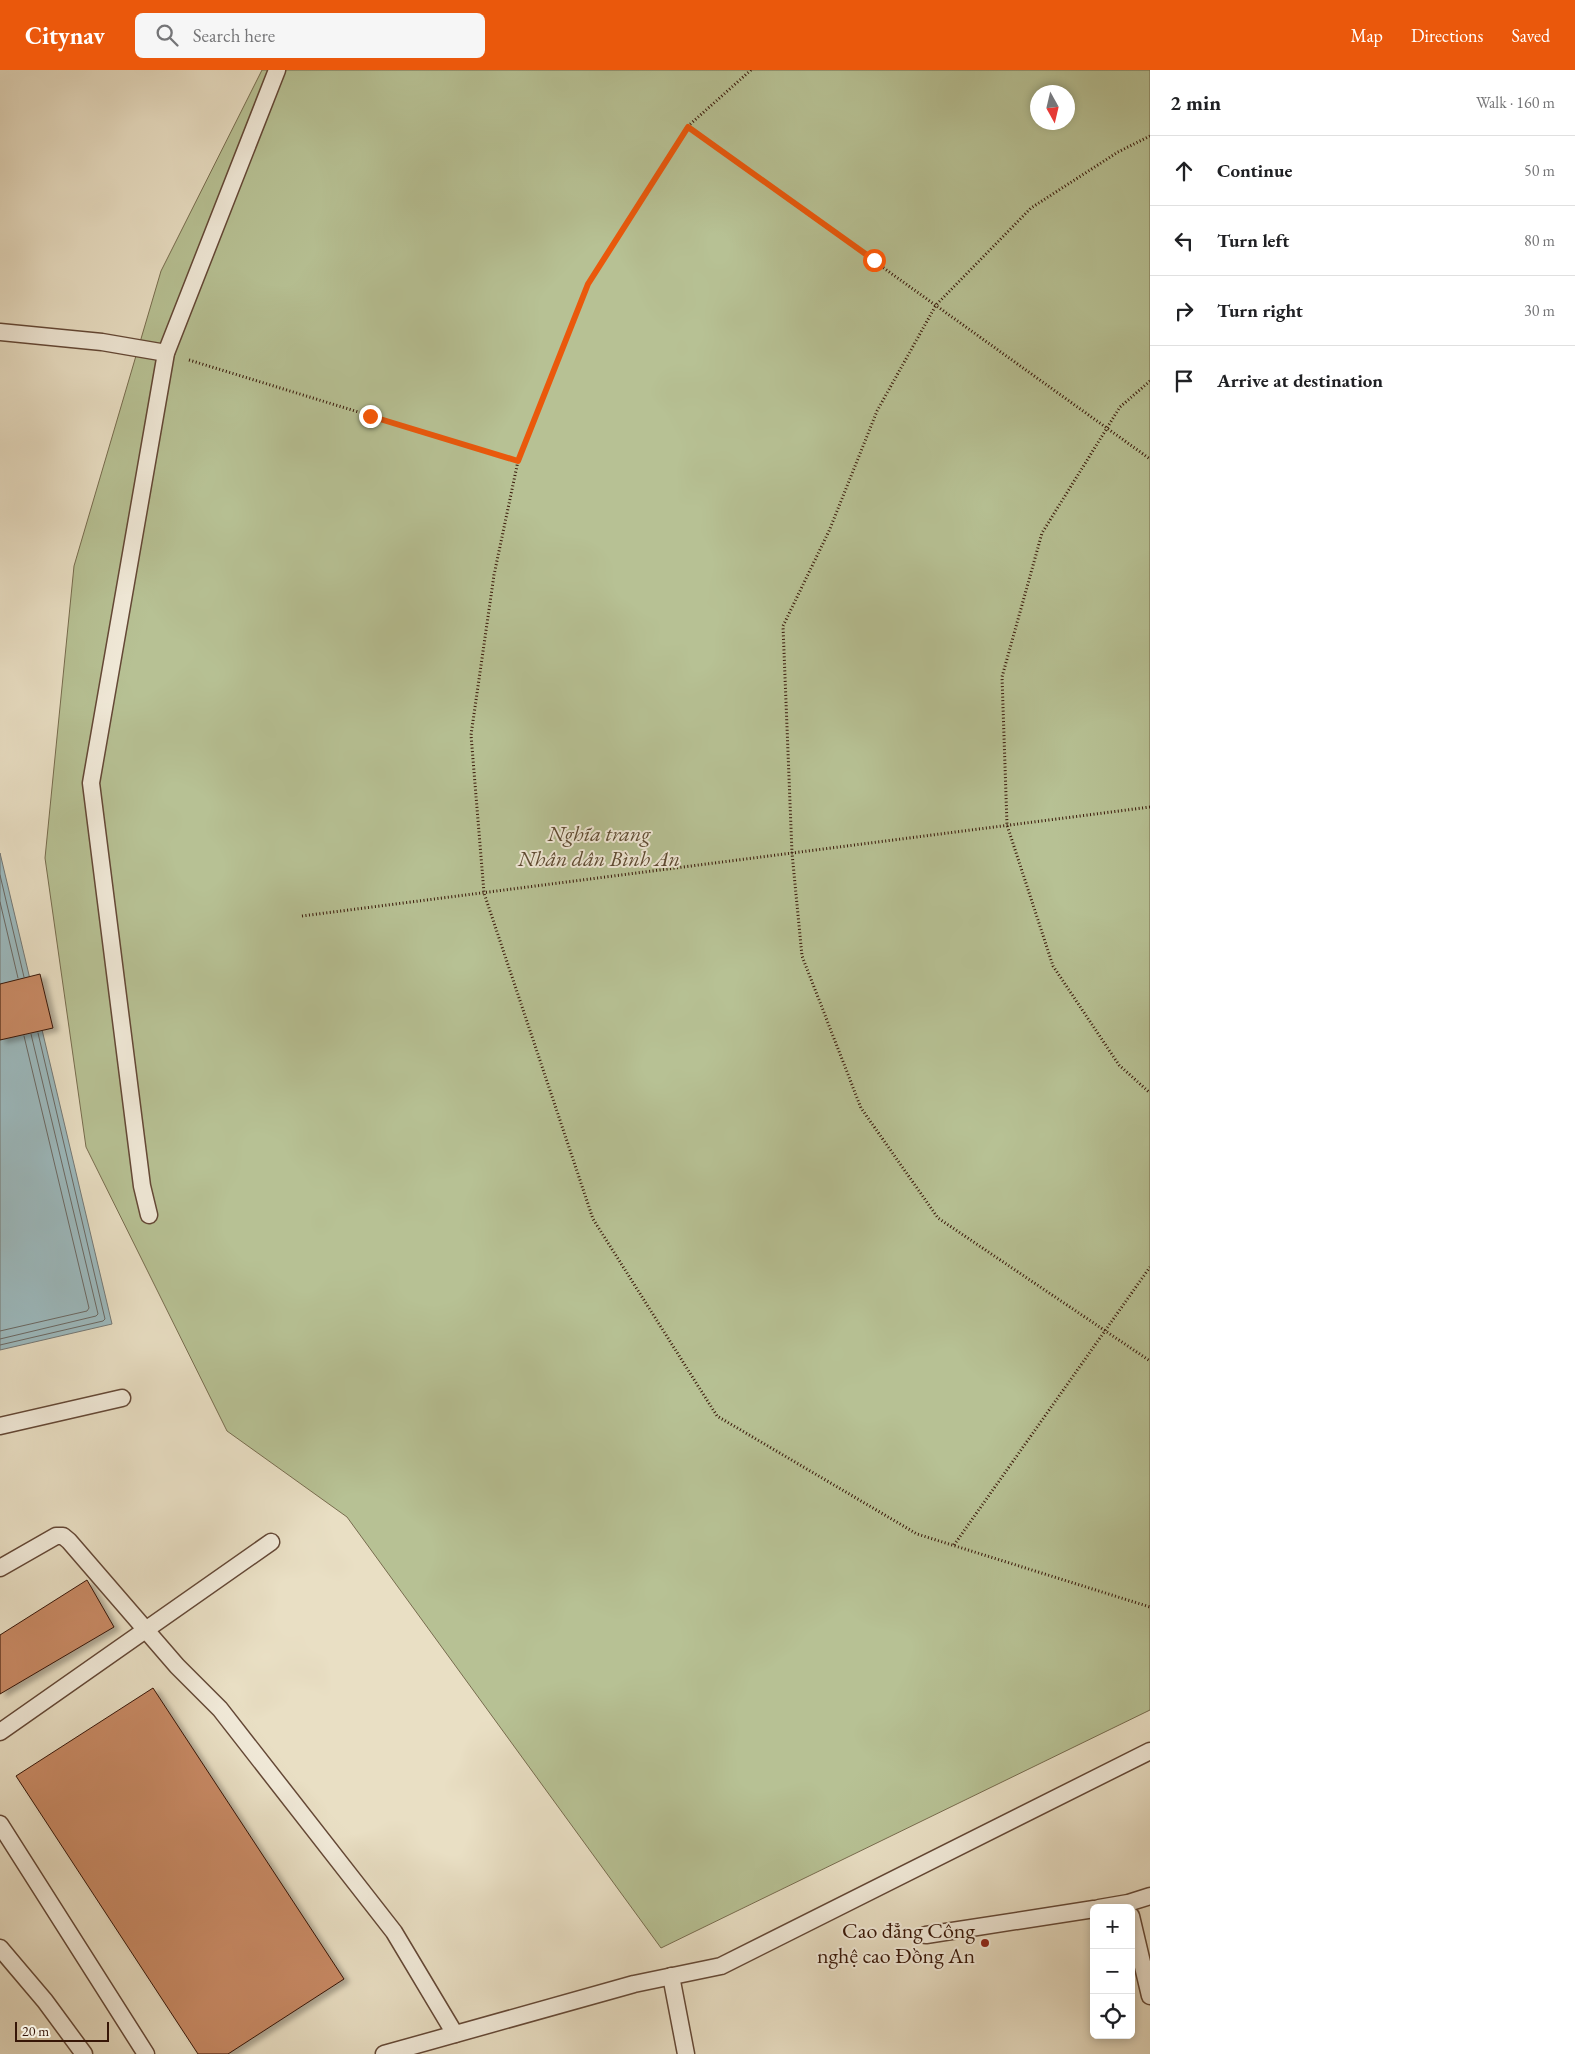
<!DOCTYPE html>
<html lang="en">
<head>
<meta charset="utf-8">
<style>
	body { margin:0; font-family:"EB Garamond",serif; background:#f6f6f6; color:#202124 }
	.controls { position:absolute; right:15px; bottom:15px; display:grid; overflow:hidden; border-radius:8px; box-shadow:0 2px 8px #0003 }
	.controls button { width:45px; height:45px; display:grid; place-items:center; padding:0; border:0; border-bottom:1px solid #e0e0e0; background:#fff; color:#202124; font:25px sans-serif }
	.compass { position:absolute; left:1030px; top:15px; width:45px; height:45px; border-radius:50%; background:#fff; box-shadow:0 2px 8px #0003; rotate:172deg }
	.scale { position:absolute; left:15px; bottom:12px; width:94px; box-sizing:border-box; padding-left:5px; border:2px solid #371607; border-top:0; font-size:14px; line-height:18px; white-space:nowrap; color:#371607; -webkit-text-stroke:4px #f1ead9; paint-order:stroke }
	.stop { position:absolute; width:15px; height:15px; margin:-11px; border:4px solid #ea580c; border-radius:50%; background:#fff }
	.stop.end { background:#ea580c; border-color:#fff; box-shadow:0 1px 5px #0008 }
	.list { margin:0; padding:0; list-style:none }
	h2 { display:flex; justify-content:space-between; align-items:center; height:65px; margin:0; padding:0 20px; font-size:21px }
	h2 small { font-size:16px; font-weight:400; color:#757577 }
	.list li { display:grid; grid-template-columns:32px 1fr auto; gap:15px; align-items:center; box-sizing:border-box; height:70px; padding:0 20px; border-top:1px solid #e0e0e0 }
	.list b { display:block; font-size:19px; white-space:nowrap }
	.list em { font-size:16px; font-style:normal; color:#757577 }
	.icon { flex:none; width:28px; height:28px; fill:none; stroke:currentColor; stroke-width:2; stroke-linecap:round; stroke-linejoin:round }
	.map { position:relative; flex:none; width:1150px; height:1984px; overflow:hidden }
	header { display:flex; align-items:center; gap:30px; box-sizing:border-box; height:70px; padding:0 25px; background:#ea580c; color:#fff }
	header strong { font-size:24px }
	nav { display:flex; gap:28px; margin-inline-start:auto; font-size:18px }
	.search { width:350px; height:45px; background:#f6f6f6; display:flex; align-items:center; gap:12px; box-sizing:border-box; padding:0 18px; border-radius:8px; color:#757577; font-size:19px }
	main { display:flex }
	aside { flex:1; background:#fff }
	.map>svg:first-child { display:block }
	.green { fill:#b7c194; stroke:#776c4e; fill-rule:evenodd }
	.water { fill:#9cbabf; stroke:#747875 }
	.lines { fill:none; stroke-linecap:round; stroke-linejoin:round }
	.shore { stroke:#6a6863; stroke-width:1 }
	.building { fill:#c88a65; stroke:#371607; filter:url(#shadow) }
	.service-casing { stroke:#644836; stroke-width:19 }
	.path { stroke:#371607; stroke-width:3; stroke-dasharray:1 2.5; stroke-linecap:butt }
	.service { stroke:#f1ead9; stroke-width:16 }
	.route { stroke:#ea580c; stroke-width:6 }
	.poi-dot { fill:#8f2418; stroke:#f1ead9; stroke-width:2 }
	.labels { text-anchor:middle; stroke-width:4; stroke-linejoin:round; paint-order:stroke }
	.park-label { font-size:22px; font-style:italic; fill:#5d4931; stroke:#f1ead9 }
	.poi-label { font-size:22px; fill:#371607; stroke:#f1ead9; text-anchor:end }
</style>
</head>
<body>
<header>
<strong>Citynav</strong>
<div class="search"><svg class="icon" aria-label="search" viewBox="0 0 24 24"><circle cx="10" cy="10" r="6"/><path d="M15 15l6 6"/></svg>Search here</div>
<nav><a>Map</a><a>Directions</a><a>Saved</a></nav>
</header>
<main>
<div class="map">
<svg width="1150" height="1984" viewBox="0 0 1150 1984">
	<defs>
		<filter id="shadow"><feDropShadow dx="5.5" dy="3" stdDeviation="2.5" flood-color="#0004"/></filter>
	</defs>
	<rect width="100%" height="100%" fill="#e9dfc4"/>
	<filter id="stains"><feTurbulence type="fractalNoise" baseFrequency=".004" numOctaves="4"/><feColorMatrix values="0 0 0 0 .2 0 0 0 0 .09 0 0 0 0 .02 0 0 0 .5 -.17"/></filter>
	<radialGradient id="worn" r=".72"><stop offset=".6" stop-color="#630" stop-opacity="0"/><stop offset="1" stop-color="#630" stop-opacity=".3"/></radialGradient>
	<path class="green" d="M 262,0 L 1150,0 L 1150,1640 L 661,1878 L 347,1447 L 227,1361 L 86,1077 L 45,788 L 74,496 L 161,201 ZM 1038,22 L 1068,22 L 1068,52 L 1038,52 Z"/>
	<path class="water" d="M 0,783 L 112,1254 L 0,1280 Z"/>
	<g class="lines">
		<g class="shore">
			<path d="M 0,805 L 24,907"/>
			<path d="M 0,832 L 18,908"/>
			<path d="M 0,1261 L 87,1241 L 89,1238 L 24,966"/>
			<path d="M 0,1269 L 96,1246 L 98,1244 L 31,964"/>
			<path d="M 0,1275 L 103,1251 L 105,1249 L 38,963"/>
		</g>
	</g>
	<g class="building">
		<path d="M 40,904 L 53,958 L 0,970 L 0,914 Z"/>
		<path d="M 87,1510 L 114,1557 L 0,1624 L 0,1565 Z"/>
		<path d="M 153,1618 L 344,1909 L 228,1984 L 198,1984 L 16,1706 Z"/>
	</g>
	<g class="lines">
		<defs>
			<g id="service">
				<path d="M 0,262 L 102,272 L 166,283"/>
				<path d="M 149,1145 L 142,1116 L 91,713 L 166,283 L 277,0"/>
				<path d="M 0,1356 L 122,1328"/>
				<path d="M 0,1498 L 56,1466 L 63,1466 L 69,1471 L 177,1596 L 220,1639 L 394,1862 L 455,1964"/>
				<path d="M 0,1662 L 271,1472"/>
				<path d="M 0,1754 L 146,1984"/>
				<path d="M 1099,1838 L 1128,1833 L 1150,1826"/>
				<path d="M 1131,1846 L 1150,1926"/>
				<path d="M 926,1865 L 1094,1839"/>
				<path d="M 0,1878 L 45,1931 L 84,1984"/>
				<path d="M 671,1906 L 686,1984"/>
				<path d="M 384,1984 L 634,1914 L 721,1896 L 1150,1681"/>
			</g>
		</defs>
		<use href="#service" class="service-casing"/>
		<g class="path">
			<path d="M 751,0 L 687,57 L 588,214 L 518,391 L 494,505 L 471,665 L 484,823 L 593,1149 L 717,1346 L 917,1464 L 1150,1537"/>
			<path d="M 687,57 L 1150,389"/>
			<path d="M 1150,66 L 1118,82 L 1031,138 L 936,235 L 877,341 L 829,461 L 783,556 L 792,783 L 802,886 L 861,1038 L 938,1148 L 1150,1291"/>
			<path d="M 189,290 L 518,391"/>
			<path d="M 1150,311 L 1120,337 L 1042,463 L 1002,607 L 1007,755 L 1053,896 L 1119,995 L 1150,1023"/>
			<path d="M 302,846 L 1150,737"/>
			<path d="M 954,1475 L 1150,1197"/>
		</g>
		<use href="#service" class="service"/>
	</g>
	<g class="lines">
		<path class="route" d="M 370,346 L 518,391 L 588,214 L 688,57 L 874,190"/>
	</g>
	<circle class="poi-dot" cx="985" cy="1873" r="5"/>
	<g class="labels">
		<g class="park-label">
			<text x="599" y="771">Nghĩa trang<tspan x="599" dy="25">Nhân dân Bình An</tspan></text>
		</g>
		<g class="poi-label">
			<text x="975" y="1868">Cao đẳng Công<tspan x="975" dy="25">nghệ cao Đồng An</tspan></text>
		</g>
	</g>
	<rect width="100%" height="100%" filter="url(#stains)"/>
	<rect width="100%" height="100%" fill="url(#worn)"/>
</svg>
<div class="controls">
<button>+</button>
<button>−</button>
<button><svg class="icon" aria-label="locate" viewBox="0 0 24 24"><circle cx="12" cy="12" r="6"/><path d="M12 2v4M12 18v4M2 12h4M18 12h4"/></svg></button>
</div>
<svg class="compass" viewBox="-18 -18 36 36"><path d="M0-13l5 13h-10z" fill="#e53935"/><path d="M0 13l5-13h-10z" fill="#757577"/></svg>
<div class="scale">20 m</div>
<div class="stop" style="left:874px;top:190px"></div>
<div class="stop end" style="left:370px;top:346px"></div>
</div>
<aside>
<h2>2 min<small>Walk · 160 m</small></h2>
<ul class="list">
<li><svg class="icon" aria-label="ahead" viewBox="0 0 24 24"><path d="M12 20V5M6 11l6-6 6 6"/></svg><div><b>Continue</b></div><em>50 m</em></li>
<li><svg class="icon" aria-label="left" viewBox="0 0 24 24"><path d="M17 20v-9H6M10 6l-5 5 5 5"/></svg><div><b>Turn left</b></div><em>80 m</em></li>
<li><svg class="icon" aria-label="right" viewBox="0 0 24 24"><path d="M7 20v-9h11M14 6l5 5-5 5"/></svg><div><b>Turn right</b></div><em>30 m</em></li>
<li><svg class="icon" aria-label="arrive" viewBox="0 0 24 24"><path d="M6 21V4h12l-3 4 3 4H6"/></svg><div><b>Arrive at destination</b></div></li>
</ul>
</aside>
</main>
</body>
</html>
